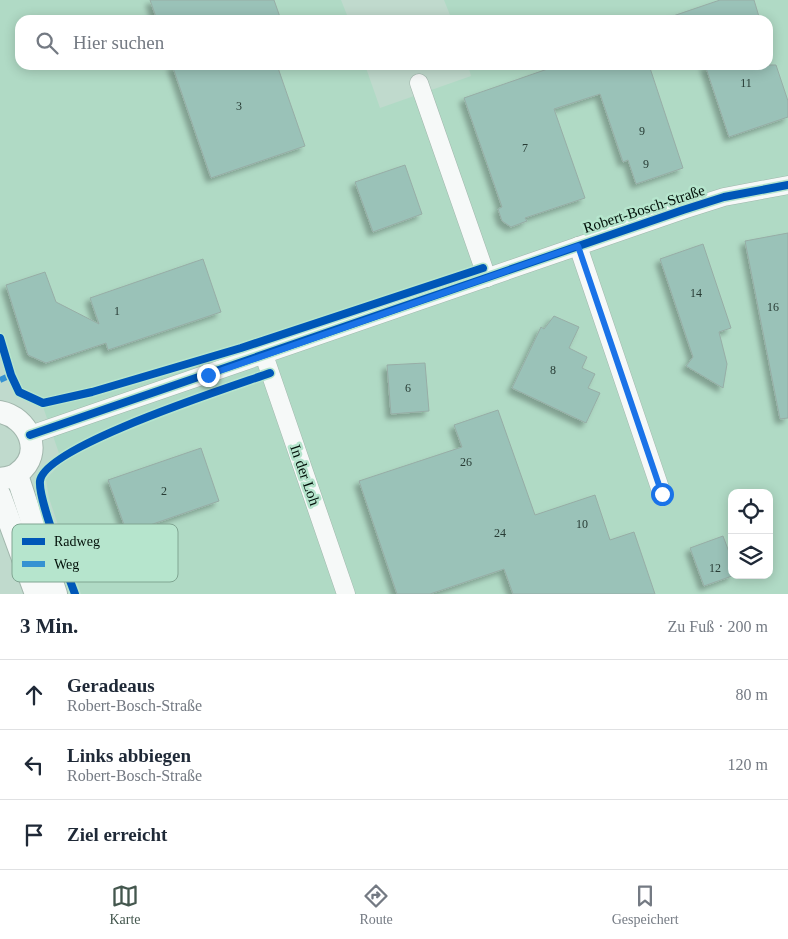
<!DOCTYPE html>
<html lang="de">
<head>
<meta charset="utf-8">
<style>
	body { margin:0; font-family:Georgia,serif; background:#f6f6f7; color:#1f2937 }
	.controls { position:absolute; right:15px; bottom:15px; display:grid; overflow:hidden; border-radius:10px; box-shadow:0 2px 12px #0003 }
	.controls button { width:45px; height:45px; display:grid; place-items:center; padding:0; border:0; border-bottom:1px solid #e0e1e3; background:#fff; color:#1f2937; font:25px sans-serif }
	.stop { position:absolute; width:15px; height:15px; margin:-11px; border:4px solid #1a73e8; border-radius:50%; background:#fff }
	.stop.end { background:#1a73e8; border-color:#fff; box-shadow:0 1px 5px #0008 }
	.list { margin:0; padding:0; list-style:none }
	h2 { display:flex; justify-content:space-between; align-items:center; height:65px; margin:0; padding:0 20px; font-size:21px }
	h2 small { font-size:16px; font-weight:400; color:#747a83 }
	.list li { display:grid; grid-template-columns:32px 1fr auto; gap:15px; align-items:center; box-sizing:border-box; height:70px; padding:0 20px; border-top:1px solid #e0e1e3 }
	.list b { display:block; font-size:19px; white-space:nowrap }
	.list p { margin:0; font-size:16px; white-space:nowrap; color:#747a83 }
	.list em { font-size:16px; font-style:normal; color:#747a83 }
	.icon { flex:none; width:28px; height:28px; fill:none; stroke:currentColor; stroke-width:2; stroke-linecap:round; stroke-linejoin:round }
	.map { position:relative; flex:none; width:788px; height:594px; overflow:hidden }
	.search { position:absolute; background:#fff; box-shadow:0 2px 12px #0003; left:15px; right:15px; top:15px; height:55px; display:flex; align-items:center; gap:12px; box-sizing:border-box; padding:0 18px; border-radius:15px; color:#747a83; font-size:19px }
	.sheet { height:275px; background:#fff }
	nav { display:flex; justify-content:space-around; align-items:center; box-sizing:border-box; height:70px; border-top:1px solid #e0e1e3; background:#fff; font-size:14px; color:#747a83 }
	nav a { display:grid; justify-items:center; gap:2px }
	nav .on { color:#44574e }
	.map>svg:first-child { display:block }
	.built { fill:#b0dac5; fill-rule:evenodd }
	.building { fill:#9ac2b8; stroke:#97ada6; filter:url(#shadow) }
	.lines { fill:none; stroke-linecap:round; stroke-linejoin:round }
	.minor-casing { stroke:#a1b6ac; stroke-width:19 }
	.tertiary-casing { stroke:#a1b6ac; stroke-width:24 }
	.minor { stroke:#f6f9f8; stroke-width:18 }
	.tertiary { stroke:#f6f9f8; stroke-width:22 }
	.quiet { stroke:#3692d2; stroke-width:6; stroke-dasharray:12 6; stroke-linecap:butt }
	.cycleway-casing { stroke:#b6e5cd; stroke-width:11 }
	.cycleway { stroke:#0057b8; stroke-width:8 }
	.route { stroke:#1a73e8; stroke-width:6 }
	.labels { text-anchor:middle; stroke-width:5; stroke-linejoin:round; paint-order:stroke }
	.number-label { font-size:12px; fill:#283c35 }
	.street-label { font-size:15px; fill:#021009; stroke:#b6e5cd }
	.key { fill:#b6e5cd; stroke:#80a592; stroke-width:1 }
	.key-label { font-size:14px; fill:#021009 }
</style>
</head>
<body>
<div class="map">
<svg width="788" height="594" viewBox="0 0 788 594">
	<defs>
		<filter id="shadow"><feDropShadow dx="-4.5" dy="4.5" stdDeviation="2.5" flood-color="#0004"/></filter>
	</defs>
	<rect width="100%" height="100%" fill="#c0dacd"/>
	<path class="built" d="M 0,0 L 341,0 L 349,20 L 20,20 L 20,65 L 365,65 L 380,108 L 471,76 L 468,65 L 768,65 L 768,20 L 452,20 L 444,0 L 788,0 L 788,594 L 81,594 L 49,498 L 46,479 L 62,462 L 41,401 L 30,398 L 21,390 L 13,376 L 0,331 ZM 732,493 L 769,493 L 769,575 L 732,575 Z"/>
	<g class="building">
		<path d="M 150,0 L 274,0 L 281,20 L 157,20 Z"/>
		<path d="M 720,0 L 754,0 L 760,20 L 671,20 L 670,17 Z"/>
		<path d="M 172,65 L 277,65 L 305,146 L 211,178 Z"/>
		<path d="M 559,65 L 649,65 L 683,168 L 636,184 L 628,160 L 623,162 L 600,94 L 554,109 L 585,198 L 525,218 L 527,221 L 511,227 L 502,221 L 498,209 L 502,207 L 464,98 Z"/>
		<path d="M 705,65 L 776,65 L 788,101 L 788,117 L 729,137 Z"/>
		<path d="M 405,165 L 422,214 L 373,232 L 355,182 Z"/>
		<path d="M 788,233 L 788,418 L 780,419 L 745,241 Z"/>
		<path d="M 703,244 L 731,328 L 719,332 L 727,364 L 723,388 L 686,366 L 693,357 L 660,259 Z"/>
		<path d="M 203,259 L 221,312 L 108,350 L 106,343 L 46,363 L 28,355 L 6,285 L 45,272 L 56,302 L 99,324 L 90,298 Z"/>
		<path d="M 554,316 L 579,327 L 569,348 L 587,357 L 582,368 L 595,374 L 588,388 L 600,393 L 586,423 L 512,388 L 541,327 L 544,329 Z"/>
		<path d="M 425,363 L 429,411 L 391,414 L 387,365 Z"/>
		<path d="M 498,410 L 535,515 L 595,495 L 610,540 L 634,532 L 655,594 L 513,594 L 504,569 L 430,594 L 397,594 L 359,481 L 462,447 L 454,425 Z"/>
		<path d="M 201,448 L 219,501 L 127,533 L 108,480 Z"/>
		<path d="M 723,536 L 732,560 L 732,576 L 704,586 L 690,548 Z"/>
	</g>
	<g class="lines">
		<defs>
			<g id="minor">
				<path d="M 419,83 L 487,278"/>
				<path d="M 578,246 L 662,494"/>
				<path d="M 264,355 L 346,594"/>
				<path d="M 30,435 L 683,210 L 724,197 L 788,185"/>
			</g>
			<g id="tertiary">
				<path d="M 0,412 C 28,417 45,453 18,473 C 14,477 6,478 0,479"/>
				<path d="M 17,475 L 56,594"/>
				<path d="M 0,496 L 36,594"/>
			</g>
		</defs>
		<use href="#minor" class="minor-casing"/>
		<use href="#tertiary" class="tertiary-casing"/>
		<use href="#minor" class="minor"/>
		<use href="#tertiary" class="tertiary"/>
		<path class="quiet" d="M 0,380 L 11,375"/>
		<defs>
			<g id="cycleway">
				<path d="M 0,338 L 11,375 L 19,392 L 43,403 L 92,392 L 241,348 L 483,268"/>
				<path d="M 30,435 L 683,210 L 724,197 L 788,185"/>
				<path d="M 75,594 C 67,572 38,500 40,481 C 44,446 234,386 270,373"/>
			</g>
		</defs>
		<use href="#cycleway" class="cycleway-casing"/>
		<use href="#cycleway" class="cycleway"/>
	</g>
	<g class="lines">
		<path class="route" d="M 208,375 L 578,246 L 662,494"/>
	</g>
	<g class="labels">
		<g class="number-label">
			<text x="746" y="87">11</text>
			<text x="239" y="110">3</text>
			<text x="642" y="135">9</text>
			<text x="525" y="152">7</text>
			<text x="646" y="168">9</text>
			<text x="696" y="297">14</text>
			<text x="773" y="311">16</text>
			<text x="117" y="315">1</text>
			<text x="553" y="374">8</text>
			<text x="408" y="392">6</text>
			<text x="466" y="466">26</text>
			<text x="164" y="495">2</text>
			<text x="582" y="528">10</text>
			<text x="500" y="537">24</text>
			<text x="715" y="572">12</text>
		</g>
		<g class="street-label">
			<text transform="translate(644 209) rotate(-18)" y="5">Robert-Bosch-Straße</text>
			<text transform="translate(305 475) rotate(71)" y="5">In der Loh</text>
		</g>
	</g>
	<rect x="12" y="524" width="166" height="58" rx="8" class="key"/>
	<rect x="22" y="538" width="23" height="7" fill="#0057b8"/>
	<rect x="22" y="561" width="23" height="6" fill="#3692d2"/>
	<g class="key-label">
		<text x="54" y="546">Radweg</text>
		<text x="54" y="569">Weg</text>
	</g>
</svg>
<div class="controls">
<button><svg class="icon" aria-label="locate" viewBox="0 0 24 24"><circle cx="12" cy="12" r="6"/><path d="M12 2v4M12 18v4M2 12h4M18 12h4"/></svg></button>
<button><svg class="icon" aria-label="layers" viewBox="0 0 24 24"><path d="M12 4l9 5-9 5-9-5zM3 14l9 5 9-5"/></svg></button>
</div>
<div class="stop" style="left:662px;top:494px"></div>
<div class="stop end" style="left:208px;top:375px"></div>
<div class="search"><svg class="icon" aria-label="search" viewBox="0 0 24 24"><circle cx="10" cy="10" r="6"/><path d="M15 15l6 6"/></svg>Hier suchen</div>
</div>
<section class="sheet">
<h2>3 Min.<small>Zu Fuß · 200 m</small></h2>
<ul class="list">
<li><svg class="icon" aria-label="ahead" viewBox="0 0 24 24"><path d="M12 20V5M6 11l6-6 6 6"/></svg><div><b>Geradeaus</b><p>Robert-Bosch-Straße</p></div><em>80 m</em></li>
<li><svg class="icon" aria-label="left" viewBox="0 0 24 24"><path d="M17 20v-9H6M10 6l-5 5 5 5"/></svg><div><b>Links abbiegen</b><p>Robert-Bosch-Straße</p></div><em>120 m</em></li>
<li><svg class="icon" aria-label="arrive" viewBox="0 0 24 24"><path d="M6 21V4h12l-3 4 3 4H6"/></svg><div><b>Ziel erreicht</b></div></li>
</ul>
</section>
<nav>
<a class="on"><svg class="icon" aria-label="map" viewBox="0 0 24 24"><path d="M3 6l6-2 6 2 6-2v14l-6 2-6-2-6 2zM9 4v14M15 6v14"/></svg>Karte</a>
<a><svg class="icon" aria-label="directions" viewBox="0 0 24 24"><path d="M12 3l9 9-9 9-9-9zM9 14v-3h6M13 9l2 2-2 2"/></svg>Route</a>
<a><svg class="icon" aria-label="saved" viewBox="0 0 24 24"><path d="M7 4h10v16l-5-4-5 4z"/></svg>Gespeichert</a>
</nav>
</body>
</html>
